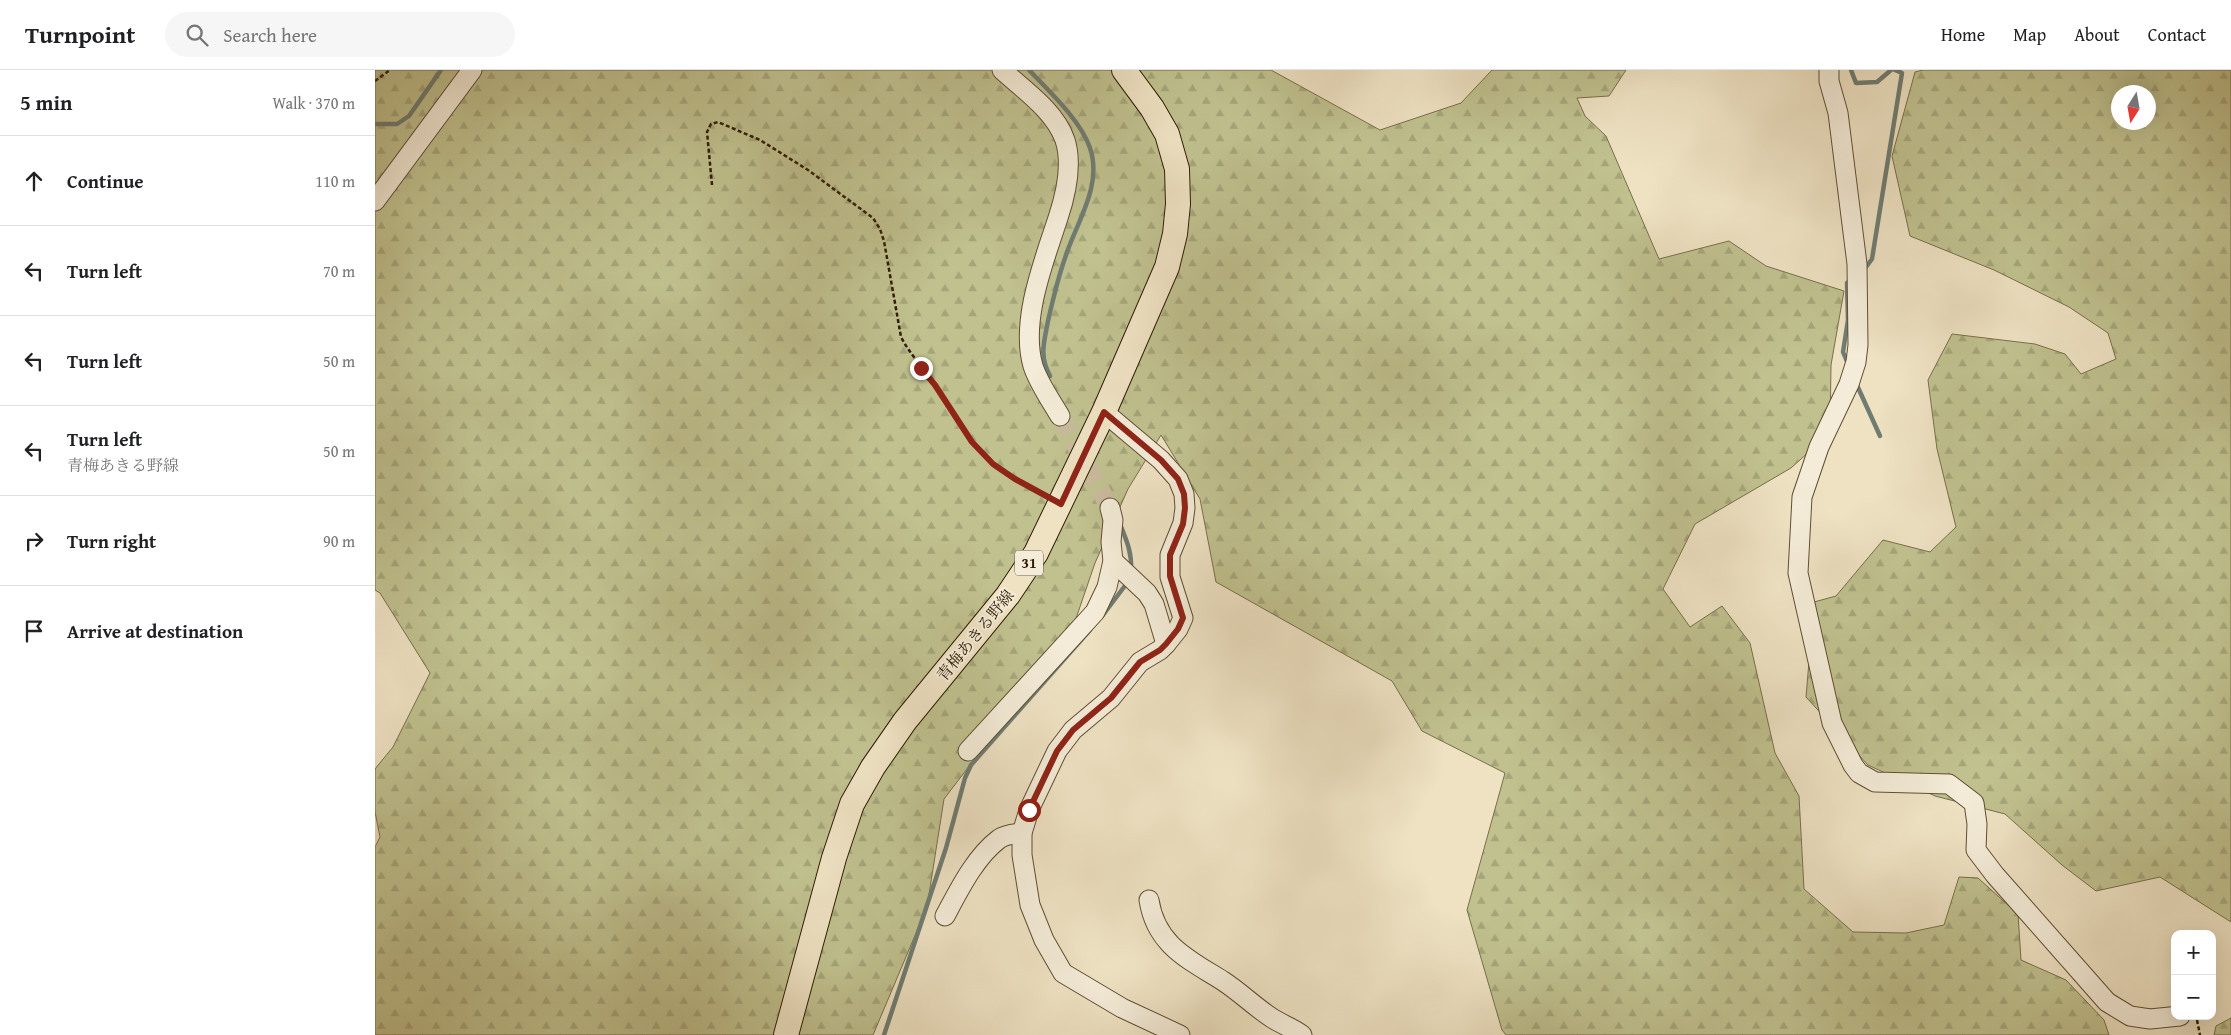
<!DOCTYPE html>
<html lang="en">
<head>
<meta charset="utf-8">
<style>
	body { margin:0; font-family:"Gentium Book Plus","Noto Serif JP",serif; background:#f6f6f6; color:#202124 }
	.controls { position:absolute; right:15px; bottom:15px; display:grid; overflow:hidden; border-radius:10px; box-shadow:0 5px 20px #0002 }
	.controls button { width:45px; height:45px; display:grid; place-items:center; padding:0; border:0; border-bottom:1px solid #e0e0e0; background:#fff; color:#202124; font:25px sans-serif }
	.compass { position:absolute; left:1736px; top:15px; width:45px; height:45px; border-radius:50%; background:#fff; box-shadow:0 5px 20px #0002; rotate:191deg }
	.stop { position:absolute; width:15px; height:15px; margin:-11px; border:4px solid #8f2418; border-radius:50%; background:#fff }
	.stop.end { background:#8f2418; border-color:#fff; box-shadow:0 1px 5px #0008 }
	.list { margin:0; padding:0; list-style:none }
	h2 { display:flex; justify-content:space-between; align-items:center; height:65px; margin:0; padding:0 20px; font-size:21px }
	h2 small { font-size:16px; font-weight:400; color:#757577 }
	.list li { display:grid; grid-template-columns:32px 1fr auto; gap:15px; align-items:center; box-sizing:border-box; height:90px; padding:0 20px; border-top:1px solid #e0e0e0 }
	.list b { display:block; font-size:19px; white-space:nowrap }
	.list p { margin:0; font-size:16px; white-space:nowrap; color:#757577 }
	.list em { font-size:16px; font-style:normal; color:#757577 }
	.icon { flex:none; width:28px; height:28px; fill:none; stroke:currentColor; stroke-width:2; stroke-linecap:round; stroke-linejoin:round }
	.map { position:relative; flex:none; width:1856px; height:965px; overflow:hidden }
	header { display:flex; align-items:center; gap:30px; box-sizing:border-box; height:70px; padding:0 25px; background:#fff; border-bottom:1px solid #e0e0e0 }
	header strong { font-size:24px }
	nav { display:flex; gap:28px; margin-inline-start:auto; font-size:18px }
	.search { width:350px; height:45px; background:#f6f6f6; display:flex; align-items:center; gap:12px; box-sizing:border-box; padding:0 18px; border-radius:28px; color:#757577; font-size:19px }
	main { display:flex }
	aside { flex:1; background:#fff }
	.map>svg:first-child { display:block }
	.forest { fill:url(#forest-firs); stroke:#786f4a; fill-rule:evenodd }
	.lines { fill:none; stroke-linecap:round; stroke-linejoin:round }
	.stream { stroke:#707c72; stroke-width:4.5 }
	.minor-tunnel { stroke:#c8bb9d; stroke-width:19; stroke-dasharray:19 9; stroke-linecap:butt }
	.minor-casing { stroke:#604e34; stroke-width:21 }
	.major-casing { stroke:#301d04; stroke-width:26 }
	.path { stroke:#301d04; stroke-width:2.5; stroke-dasharray:4 2.5; stroke-linecap:butt }
	.minor { stroke:#f4ecd8; stroke-width:19 }
	.major { stroke:#eee2c3; stroke-width:24 }
	.route { stroke:#8f2418; stroke-width:6 }
	.labels { text-anchor:middle; stroke-width:4; stroke-linejoin:round; paint-order:stroke }
	.shield { fill:#f4ecd8; stroke:#6b5b44; stroke-width:1 }
	.shield-label { font-size:15px; font-weight:bold; fill:#301d04 }
	.street-label { font-size:16px; fill:#301d04; stroke:#f4ecd8 }
</style>
</head>
<body>
<header>
<strong>Turnpoint</strong>
<div class="search"><svg class="icon" aria-label="search" viewBox="0 0 24 24"><circle cx="10" cy="10" r="6"/><path d="M15 15l6 6"/></svg>Search here</div>
<nav><a>Home</a><a>Map</a><a>About</a><a>Contact</a></nav>
</header>
<main>
<aside>
<h2>5 min<small>Walk · 370 m</small></h2>
<ul class="list">
<li><svg class="icon" aria-label="ahead" viewBox="0 0 24 24"><path d="M12 20V5M6 11l6-6 6 6"/></svg><div><b>Continue</b></div><em>110 m</em></li>
<li><svg class="icon" aria-label="left" viewBox="0 0 24 24"><path d="M17 20v-9H6M10 6l-5 5 5 5"/></svg><div><b>Turn left</b></div><em>70 m</em></li>
<li><svg class="icon" aria-label="left" viewBox="0 0 24 24"><path d="M17 20v-9H6M10 6l-5 5 5 5"/></svg><div><b>Turn left</b></div><em>50 m</em></li>
<li><svg class="icon" aria-label="left" viewBox="0 0 24 24"><path d="M17 20v-9H6M10 6l-5 5 5 5"/></svg><div><b>Turn left</b><p>青梅あきる野線</p></div><em>50 m</em></li>
<li><svg class="icon" aria-label="right" viewBox="0 0 24 24"><path d="M7 20v-9h11M14 6l5 5-5 5"/></svg><div><b>Turn right</b></div><em>90 m</em></li>
<li><svg class="icon" aria-label="arrive" viewBox="0 0 24 24"><path d="M6 21V4h12l-3 4 3 4H6"/></svg><div><b>Arrive at destination</b></div></li>
</ul>
</aside>
<div class="map">
<svg width="1856" height="965" viewBox="0 0 1856 965">
	<defs>
		<pattern id="forest-firs" width="22" height="20" patternUnits="userSpaceOnUse" patternTransform="scale(1.25)"><rect width="22" height="20" fill="#c0c18f"/><path d="M5 1l3.5 6h-7zM16 11l3.5 6h-7z" fill="#a5a57a"/></pattern>
	</defs>
	<rect width="100%" height="100%" fill="#eee2c3"/>
	<filter id="stains"><feTurbulence type="fractalNoise" baseFrequency=".004" numOctaves="4"/><feColorMatrix values="0 0 0 0 .2 0 0 0 0 .09 0 0 0 0 .02 0 0 0 .5 -.17"/></filter>
	<radialGradient id="worn" r=".72"><stop offset=".6" stop-color="#630" stop-opacity="0"/><stop offset="1" stop-color="#630" stop-opacity=".3"/></radialGradient>
	<g class="forest">
		<path d="M 0,0 L 896,0 L 1005,60 L 1086,33 L 1117,0 L 1251,0 L 1234,26 L 1202,28 L 1210,46 L 1231,66 L 1284,189 L 1354,171 L 1391,196 L 1469,221 L 1456,295 L 1455,363 L 1416,398 L 1320,454 L 1288,519 L 1315,557 L 1347,536 L 1375,573 L 1400,683 L 1424,726 L 1429,819 L 1478,862 L 1531,863 L 1569,855 L 1584,807 L 1603,808 L 1643,844 L 1646,890 L 1691,910 L 1729,950 L 1734,965 L 1131,965 L 1127,960 L 1092,840 L 1130,703 L 1047,661 L 1017,611 L 841,512 L 825,429 L 786,365 L 753,419 L 720,493 L 696,563 L 569,729 L 552,837 L 498,965 L 0,965 L 0,777 L 5,767 L 0,742 L 0,699 L 18,677 L 55,603 L 5,523 L 0,520 Z"/>
		<path d="M 1548,0 L 1856,0 L 1856,852 L 1785,807 L 1721,821 L 1687,795 L 1630,744 L 1560,726 L 1493,695 L 1431,627 L 1439,532 L 1461,526 L 1508,470 L 1555,482 L 1581,457 L 1562,379 L 1553,310 L 1577,264 L 1660,274 L 1690,284 L 1706,304 L 1741,289 L 1733,263 L 1694,237 L 1619,200 L 1535,166 L 1517,86 L 1540,2 ZM 1744,22 L 1774,22 L 1774,52 L 1744,52 Z"/>
		<path d="M 1856,948 L 1856,965 L 1839,965 L 1841,956 Z"/>
	</g>
	<g class="lines">
		<g class="stream">
			<path d="M 654,0 C 674,21 706,51 715,78 C 728,116 701,153 690,188 C 683,208 678,229 673,251 C 669,273 664,285 675,306"/>
			<path d="M 1476,0 L 1481,13 L 1502,12 L 1516,0"/>
			<path d="M 0,54 L 22,54 L 34,46 L 66,0"/>
			<path d="M 1488,201 L 1497,189 L 1527,3 L 1520,0"/>
			<path d="M 1473,294 L 1468,282 L 1473,250 L 1472,213 L 1477,208"/>
			<path d="M 1481,313 L 1505,366"/>
			<path d="M 745,454 C 751,469 757,482 756,499"/>
			<path d="M 728,545 L 749,517"/>
			<path d="M 509,965 L 571,778 L 590,708 L 596,695 L 715,560"/>
		</g>
		<path class="minor-tunnel" d="M 685,346 L 735,438"/>
		<defs>
			<g id="minor">
				<path d="M 627,0 C 649,20 680,41 690,70 C 698,95 691,124 683,148 C 669,191 645,251 658,296 C 664,314 675,329 685,346"/>
				<path d="M 1454,0 L 1454,11 L 1463,43 L 1482,194 L 1483,275 L 1481,292 L 1474,314 L 1444,377 L 1427,427 L 1423,503 L 1457,653 L 1478,695 L 1484,703 L 1500,712 L 1574,714 L 1599,733 L 1602,754 L 1601,780 L 1620,805 L 1732,932 L 1755,946 L 1775,949 L 1805,946"/>
				<path d="M 0,131 L 97,0"/>
				<path d="M 729,342 L 786,390 L 803,409 L 809,424 L 810,438 L 808,453 L 795,485 L 795,507 L 808,548 L 803,559 L 791,574 L 785,580 L 765,592 L 736,628 L 698,660 L 682,681 L 654,740 L 647,763 L 647,785 L 655,835 L 669,870 L 688,903 L 747,938 L 805,965"/>
				<path d="M 738,491 L 772,523 L 779,534 L 791,574"/>
				<path d="M 593,681 L 720,542 L 732,517 L 738,491 L 736,472 L 738,450 L 735,438"/>
				<path d="M 774,830 C 781,875 813,889 848,911 C 865,922 880,937 897,948 C 906,954 918,958 927,965"/>
				<path d="M 570,846 C 584,820 600,787 624,769 C 631,764 640,764 647,763"/>
			</g>
			<path id="major" d="M 411,965 L 459,788 L 477,734 L 498,697 L 530,651 L 633,525 L 661,483 L 729,342 L 792,197 L 800,164 L 803,134 L 802,99 L 792,64 L 777,38 L 749,0"/>
		</defs>
		<use href="#minor" class="minor-casing"/>
		<use href="#major" class="major-casing"/>
		<g class="path">
			<path d="M 0,11 L 15,0"/>
			<path d="M 337,115 L 332,62 L 336,54 L 343,52 L 385,70 L 433,100 L 498,148 L 505,159 L 509,171 L 526,267 C 536,286 550,300 562,317 C 575,335 584,356 598,373 C 617,396 643,410 669,425"/>
			<path d="M 1822,950 L 1825,965"/>
		</g>
		<use href="#minor" class="minor"/>
		<use href="#major" class="major"/>
	</g>
	<g class="lines">
		<path class="route" d="M 546,298 L 560,315 L 597,372 L 618,394 L 640,409 L 686,434 L 729,342 L 786,390 L 803,409 L 809,424 L 810,438 L 808,454 L 795,485 L 795,506 L 808,548 L 803,559 L 791,574 L 785,580 L 765,592 L 736,628 L 698,660 L 682,681 L 654,740"/>
	</g>
	<g class="labels">
		<rect class="shield" x="640" y="480.5" width="28" height="25" rx="4"/>
		<g class="shield-label">
			<text x="654" y="498">31</text>
		</g>
		<g class="street-label">
			<text transform="translate(600 565) rotate(-51)" y="6">青梅あきる野線</text>
		</g>
	</g>
	<rect width="100%" height="100%" filter="url(#stains)"/>
	<rect width="100%" height="100%" fill="url(#worn)"/>
</svg>
<div class="controls">
<button>+</button>
<button>−</button>
</div>
<svg class="compass" viewBox="-18 -18 36 36"><path d="M0-13l5 13h-10z" fill="#e53935"/><path d="M0 13l5-13h-10z" fill="#757577"/></svg>
<div class="stop" style="left:654px;top:740px"></div>
<div class="stop end" style="left:546px;top:298px"></div>
</div>
</main>
</body>
</html>
